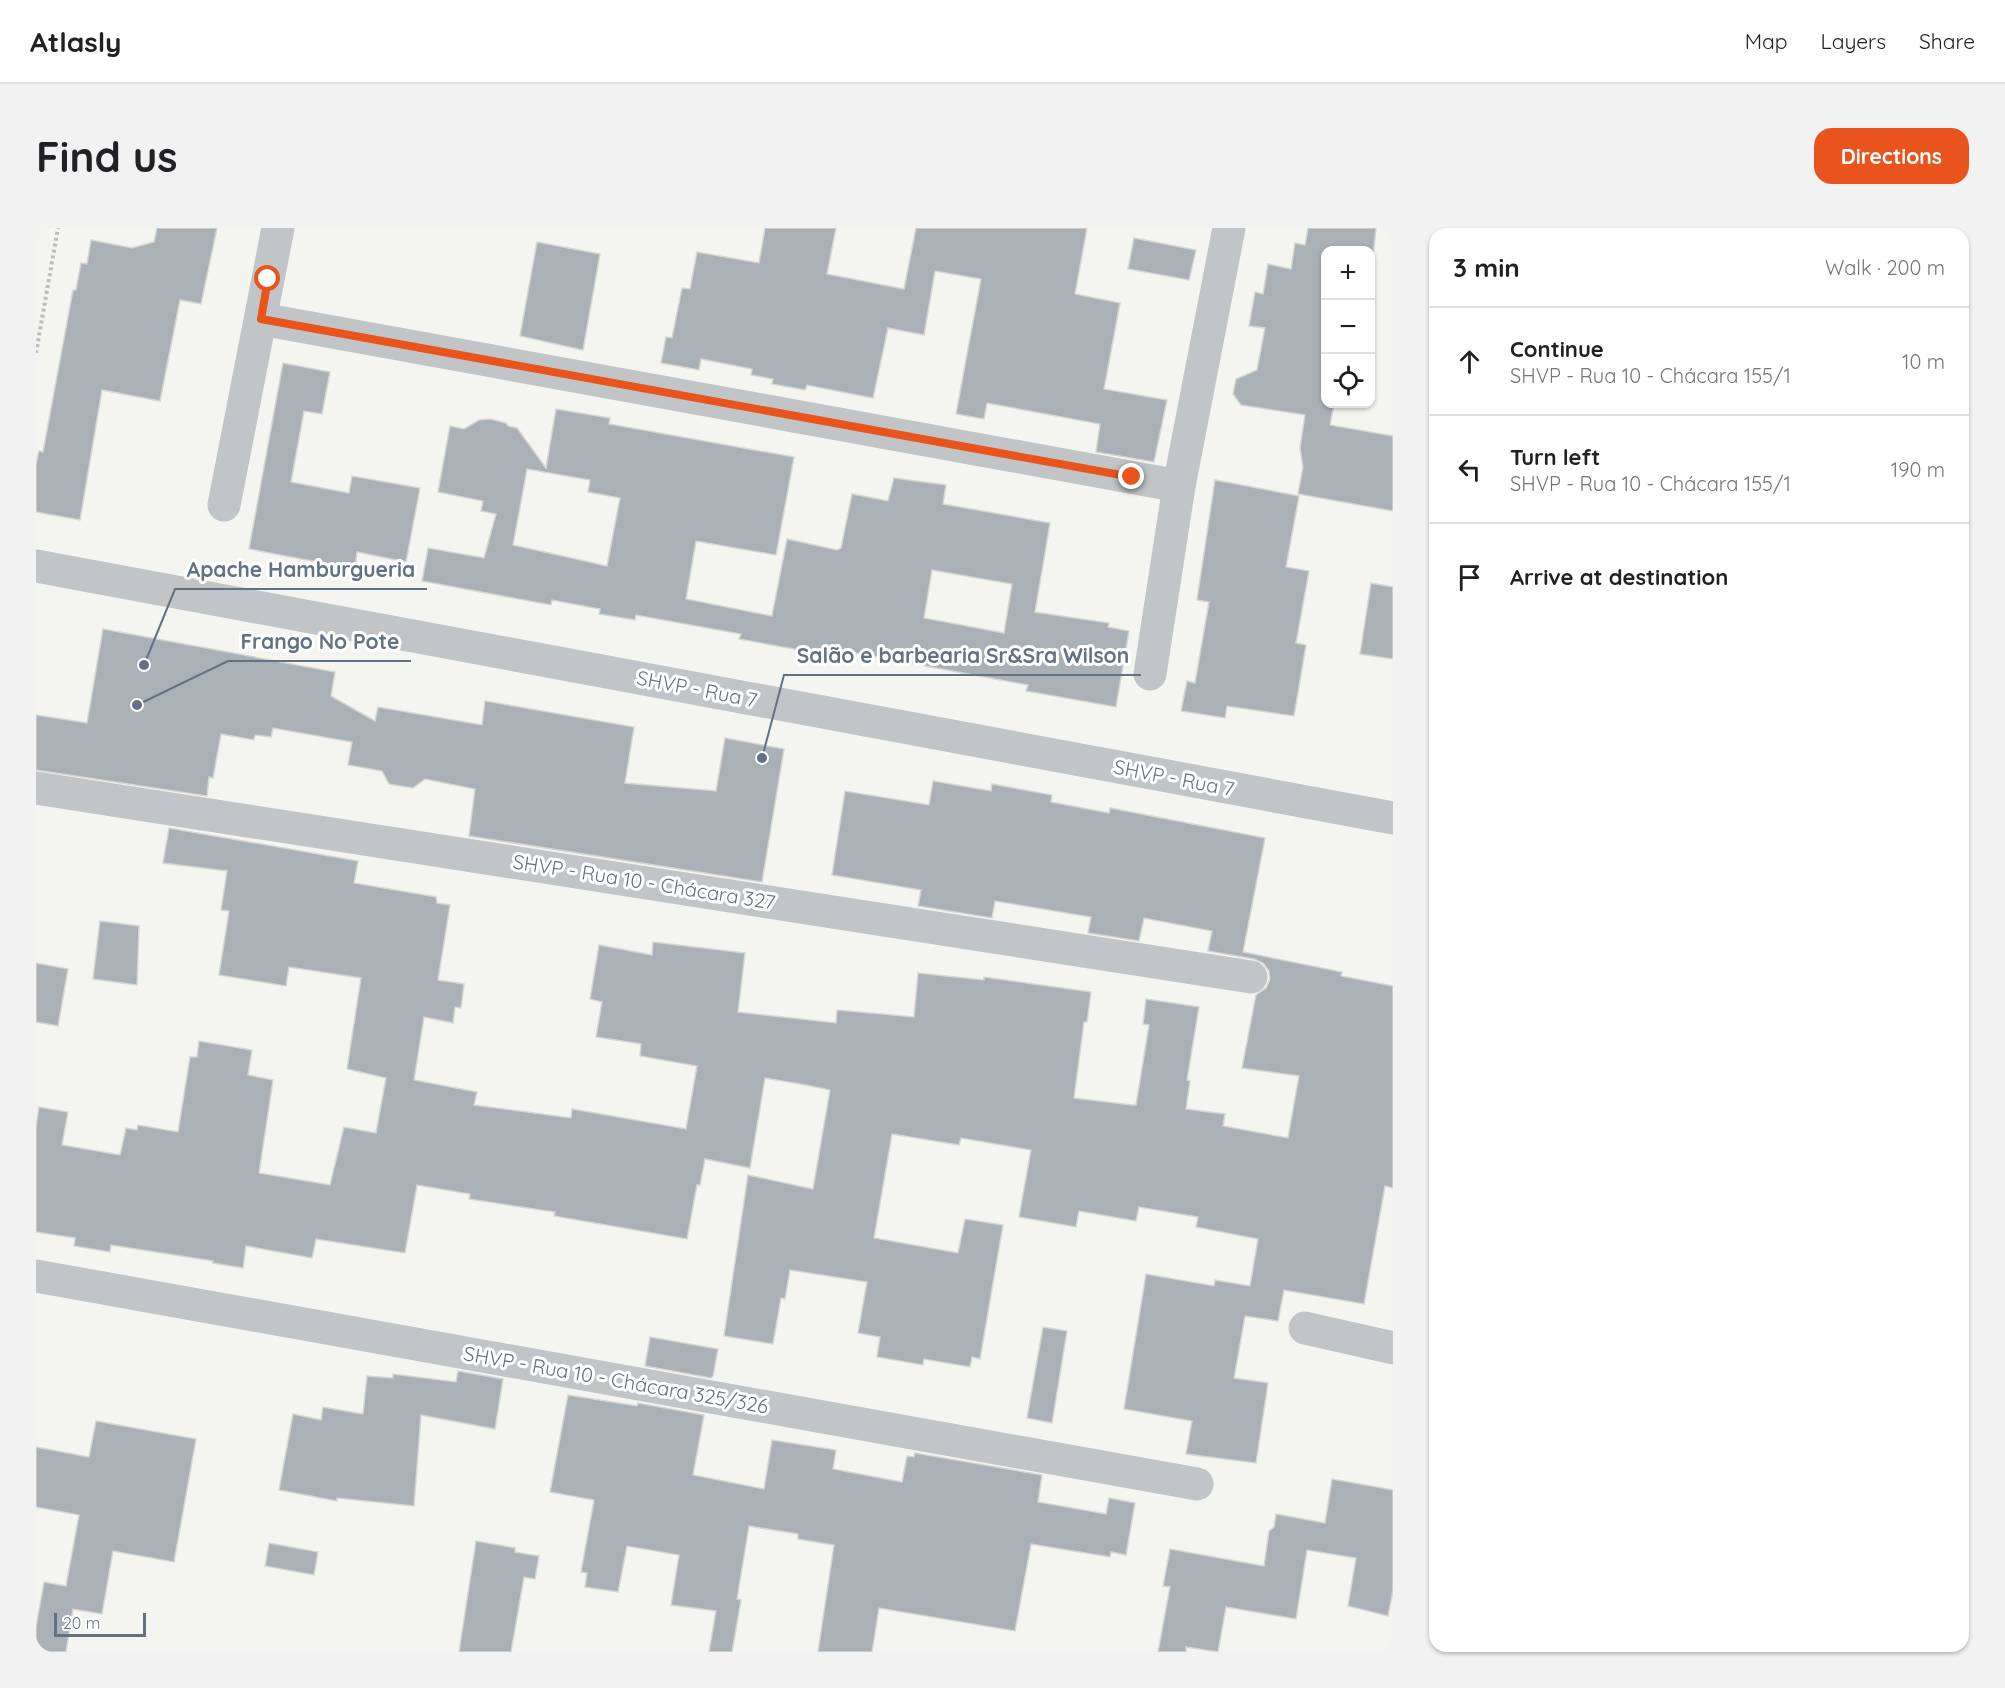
<!DOCTYPE html>
<html lang="en">
<head>
<meta charset="utf-8">
<style>
	body { margin:0; font-family:Quicksand,sans-serif; background:#f2f2f2; color:#202124 }
	.controls { position:absolute; right:18px; top:18px; display:grid; overflow:hidden; border-radius:12px; box-shadow:0 2px 4px #0004 }
	.controls button { width:54px; height:54px; display:grid; place-items:center; padding:0; border:0; border-bottom:2px solid #e0e0e0; background:#fff; color:#202124; font:30px sans-serif }
	.scale { position:absolute; left:18px; bottom:15px; width:92px; box-sizing:border-box; padding-left:6px; border:3px solid #627282; border-top:0; font-size:16px; line-height:21px; white-space:nowrap; color:#627282; -webkit-text-stroke:4px #fff; paint-order:stroke }
	.stop { position:absolute; width:18px; height:18px; margin:-14px; border:4px solid #e8541c; border-radius:50%; background:#fff }
	.stop.end { background:#e8541c; border-color:#fff; box-shadow:0 2px 6px #0008 }
	.list { margin:0; padding:0; list-style:none }
	h2 { display:flex; justify-content:space-between; align-items:center; height:78px; margin:0; padding:0 24px; font-size:26px }
	h2 small { font-size:20px; font-weight:400; color:#757577 }
	.list li { display:grid; grid-template-columns:39px 1fr auto; gap:18px; align-items:center; box-sizing:border-box; height:108px; padding:0 24px; border-top:2px solid #e0e0e0 }
	.list b { display:block; font-size:22px; white-space:nowrap }
	.list p { margin:0; font-size:20px; white-space:nowrap; color:#757577 }
	.list em { font-size:20px; font-style:normal; color:#757577 }
	.icon { flex:none; width:33px; height:33px; fill:none; stroke:currentColor; stroke-width:2; stroke-linecap:round; stroke-linejoin:round }
	.map { position:relative; flex:none; width:1357px; height:1424px; overflow:hidden; border-radius:18px }
	header { display:flex; align-items:center; gap:36px; box-sizing:border-box; height:84px; padding:0 30px; background:#fff; border-bottom:2px solid #e0e0e0 }
	header strong { font-size:28px }
	nav { display:flex; gap:33px; margin-inline-start:auto; font-size:21px }
	.intro { display:flex; align-items:center; justify-content:space-between; box-sizing:border-box; height:144px; padding:0 36px }
	h1 { margin:0; font-size:42px }
	.button { padding:15px 27px; border-radius:18px; background:#e8541c; color:#fff; font-size:21px; font-weight:700 }
	main { display:flex; gap:36px; padding:0 36px }
	aside { flex:1; background:#fff; border-radius:18px; box-shadow:0 2px 4px #0004 }
	.map>svg:first-child { display:block }
	.building { fill:#a9b0b6; stroke:#d5d5d3; stroke-width:1.5; fill-rule:evenodd }
	.lines { fill:none; stroke-linecap:round; stroke-linejoin:round }
	.path { stroke:#bbbdbf; stroke-width:4; stroke-dasharray:3 3; stroke-linecap:butt }
	.minor { stroke:#c1c5c8; stroke-width:33 }
	.tertiary { stroke:#c1c5c8; stroke-width:33 }
	.route { stroke:#e8541c; stroke-width:8 }
	.labels { text-anchor:middle; stroke-width:6; stroke-linejoin:round; paint-order:stroke }
	.street-label { font-size:20px; fill:#627282; stroke:#fff }
	.leader { fill:none; stroke:#627282; stroke-width:2 }
	.callout-dot { fill:#627282; stroke:#fff; stroke-width:2 }
	.callout-label { font-size:21px; text-anchor:middle; font-weight:bold; fill:#627282; stroke:#fff; stroke-width:6; stroke-linejoin:round; paint-order:stroke }
</style>
</head>
<body>
<header>
<strong>Atlasly</strong>
<nav><a>Map</a><a>Layers</a><a>Share</a></nav>
</header>
<div class="intro"><h1>Find us</h1><a class="button">Directions</a></div>
<main>
<div class="map">
<svg width="1357" height="1424" viewBox="0 0 1357 1424">
	<rect width="100%" height="100%" fill="#f4f4f0"/>
	<g class="building">
		<path d="M 121,0 L 181,0 L 165,76 L 144,72 L 124,173 L 66,162 L 44,292 L 0,284 L 0,236 L 3,223 L 7,224 L 37,62 L 40,62 L 45,35 L 51,36 L 55,12 L 96,20 L 118,14 Z"/>
		<path d="M 729,0 L 800,0 L 791,46 L 868,61 L 880,0 L 1051,0 L 1039,66 L 1084,75 L 1068,161 L 1131,172 L 1118,234 L 1060,224 L 1064,196 L 951,175 L 948,191 L 920,186 L 945,51 L 899,43 L 888,107 L 852,100 L 837,170 L 771,157 L 769,162 L 736,156 L 737,151 L 715,147 L 716,141 L 665,131 L 663,142 L 625,135 L 630,109 L 636,110 L 646,60 L 654,61 L 661,24 L 723,35 Z"/>
		<path d="M 1272,0 L 1340,0 L 1335,47 L 1335,22 L 1290,22 L 1290,176 L 1298,176 L 1294,197 L 1357,208 L 1357,283 L 1262,266 L 1267,239 L 1264,220 L 1269,187 L 1205,177 L 1197,166 L 1200,151 L 1221,142 L 1229,100 L 1213,98 L 1219,64 L 1227,66 L 1232,36 L 1255,41 L 1259,15 L 1269,17 Z"/>
		<path d="M 1098,10 L 1160,22 L 1153,52 L 1092,41 Z"/>
		<path d="M 501,14 L 564,26 L 547,122 L 484,108 Z"/>
		<path d="M 247,135 L 294,144 L 286,186 L 268,183 L 255,254 L 313,265 L 316,248 L 384,260 L 370,334 L 321,324 L 319,341 L 213,321 Z"/>
		<path d="M 520,181 L 574,190 L 573,196 L 758,229 L 740,327 L 660,313 L 650,371 L 736,388 L 751,311 L 801,322 L 805,320 L 816,266 L 852,273 L 858,250 L 910,257 L 907,276 L 1014,295 L 999,384 L 1073,395 L 1072,399 L 1093,403 L 1080,479 L 990,463 L 992,457 L 798,421 L 797,428 L 703,411 L 705,406 L 600,387 L 599,392 L 563,386 L 564,381 L 516,372 L 515,377 L 386,353 L 392,320 L 448,330 L 460,286 L 445,283 L 447,273 L 402,264 L 414,198 L 428,201 L 443,192 L 454,191 L 470,195 L 472,198 L 481,200 L 510,240 ZM 491,241 L 554,252 L 552,264 L 584,270 L 571,338 L 477,317 ZM 896,342 L 976,356 L 968,405 L 888,390 Z"/>
		<path d="M 1179,252 L 1263,268 L 1250,339 L 1273,343 L 1260,415 L 1270,417 L 1258,488 L 1191,478 L 1189,490 L 1145,483 L 1151,453 L 1159,455 L 1173,374 L 1161,372 Z"/>
		<path d="M 1335,355 L 1357,359 L 1357,431 L 1324,426 Z"/>
		<path d="M 67,401 L 299,444 L 295,468 L 339,493 L 342,479 L 446,497 L 449,473 L 598,499 L 589,555 L 680,563 L 689,510 L 748,521 L 726,654 L 433,608 L 439,561 L 389,551 L 377,560 L 353,556 L 346,543 L 312,537 L 316,514 L 237,500 L 235,509 L 219,507 L 218,512 L 185,506 L 177,550 L 173,549 L 171,568 L 0,542 L 0,487 L 51,495 Z"/>
		<path d="M 897,553 L 955,563 L 956,556 L 1016,567 L 1015,574 L 1073,585 L 1074,580 L 1229,610 L 1207,724 L 1306,744 L 1305,748 L 1357,758 L 1357,960 L 1349,958 L 1328,1076 L 1248,1062 L 1242,1093 L 1209,1088 L 1198,1150 L 1232,1155 L 1220,1235 L 1150,1226 L 1156,1193 L 1088,1181 L 1110,1046 L 1178,1058 L 1179,1052 L 1214,1058 L 1222,1011 L 1160,999 L 1162,989 L 1103,979 L 1100,993 L 1043,983 L 1040,999 L 983,989 L 995,922 L 925,910 L 923,917 L 856,906 L 838,1010 L 922,1025 L 929,991 L 967,997 L 944,1131 L 936,1129 L 934,1139 L 888,1131 L 887,1137 L 841,1129 L 844,1109 L 822,1105 L 831,1054 L 754,1042 L 749,1071 L 745,1070 L 737,1116 L 688,1108 L 712,947 L 777,961 L 794,862 L 770,857 L 729,850 L 714,940 L 669,931 L 664,957 L 661,957 L 651,1011 L 518,988 L 519,984 L 433,971 L 434,966 L 381,957 L 369,1025 L 280,1011 L 276,1030 L 210,1018 L 207,1040 L 177,1035 L 177,1033 L 75,1017 L 74,1024 L 38,1018 L 39,1010 L 0,1004 L 0,899 L 3,879 L 32,884 L 26,917 L 84,927 L 90,900 L 101,902 L 102,897 L 142,904 L 154,829 L 161,829 L 163,813 L 216,822 L 212,847 L 237,852 L 223,945 L 294,957 L 308,899 L 340,905 L 350,850 L 311,841 L 325,750 L 253,739 L 250,758 L 183,747 L 193,683 L 185,682 L 191,643 L 127,635 L 133,600 L 322,633 L 318,655 L 400,669 L 401,675 L 414,677 L 402,752 L 428,756 L 425,780 L 419,779 L 417,795 L 388,789 L 378,852 L 441,864 L 438,877 L 535,890 L 536,881 L 650,901 L 661,838 L 604,828 L 605,816 L 560,809 L 566,774 L 554,771 L 563,717 L 616,727 L 617,714 L 709,725 L 702,784 L 800,795 L 801,782 L 878,789 L 882,745 L 948,752 L 948,749 L 1055,764 L 1051,794 L 1048,794 L 1038,870 L 1096,877 L 1100,877 L 1113,797 L 1107,796 L 1110,771 L 1163,779 L 1151,852 L 1154,853 L 1150,881 L 1189,886 L 1187,898 L 1252,910 L 1263,848 L 1206,840 L 1220,767 L 1230,760 L 1234,751 L 1233,743 L 1227,735 L 1218,731 L 1172,723 L 1176,703 L 1108,690 L 1103,713 L 1052,705 L 1055,689 L 959,673 L 956,690 L 882,678 L 885,662 L 796,647 L 809,563 L 893,577 Z"/>
		<path d="M 64,693 L 103,698 L 101,757 L 57,751 Z"/>
		<path d="M 0,735 L 32,741 L 22,798 L 0,794 Z"/>
		<path d="M 1007,1099 L 1031,1103 L 1016,1195 L 991,1190 Z"/>
		<path d="M 614,1109 L 682,1121 L 677,1148 L 675,1150 L 609,1138 Z"/>
		<path d="M 422,1143 L 467,1151 L 459,1201 L 385,1187 L 378,1278 L 301,1270 L 301,1273 L 243,1262 L 257,1186 L 285,1192 L 287,1179 L 327,1186 L 331,1148 L 357,1150 L 357,1146 L 420,1154 Z"/>
		<path d="M 532,1167 L 601,1178 L 602,1175 L 668,1187 L 657,1247 L 728,1261 L 736,1212 L 800,1222 L 797,1241 L 866,1254 L 871,1228 L 878,1229 L 879,1225 L 1006,1247 L 1002,1274 L 1070,1286 L 1073,1270 L 1099,1275 L 1090,1327 L 1075,1324 L 1074,1329 L 995,1316 L 979,1403 L 843,1380 L 836,1424 L 782,1424 L 798,1317 L 762,1311 L 762,1306 L 713,1298 L 701,1371 L 705,1372 L 696,1424 L 673,1424 L 680,1383 L 635,1377 L 643,1327 L 591,1318 L 582,1364 L 549,1359 L 551,1345 L 545,1344 L 558,1272 L 514,1264 Z"/>
		<path d="M 60,1193 L 160,1211 L 138,1334 L 77,1323 L 66,1386 L 37,1381 L 30,1424 L 0,1424 L 0,1399 L 8,1354 L 30,1358 L 43,1287 L 0,1279 L 0,1219 L 53,1229 Z"/>
		<path d="M 1296,1251 L 1357,1262 L 1357,1363 L 1352,1388 L 1312,1378 L 1320,1330 L 1271,1322 L 1260,1391 L 1190,1379 L 1182,1424 L 1150,1419 L 1150,1424 L 1122,1424 L 1134,1359 L 1127,1358 L 1134,1321 L 1228,1338 L 1233,1303 L 1238,1299 L 1240,1286 L 1289,1295 Z"/>
		<path d="M 440,1313 L 479,1320 L 479,1324 L 503,1328 L 499,1351 L 488,1349 L 475,1424 L 423,1424 Z"/>
		<path d="M 233,1315 L 282,1324 L 278,1347 L 229,1338 Z"/>
	</g>
	<g class="lines">
		<path class="path" d="M 0,125 L 22,0"/>
		<g class="minor">
			<path d="M 225,91 L 1143,258 L 1193,0"/>
			<path d="M 188,277 L 242,0"/>
			<path d="M 1114,446 L 1143,258"/>
			<path d="M 0,560 L 1215,749"/>
			<path d="M 0,1048 L 1161,1256"/>
			<path d="M 1269,1100 L 1357,1120"/>
		</g>
		<path class="tertiary" d="M 0,338 L 1357,590"/>
	</g>
	<g class="lines">
		<path class="route" d="M 232,51 L 225,91 L 1096,249"/>
	</g>
	<g class="labels">
		<g class="street-label">
			<text transform="translate(661 461) rotate(11)" y="7">SHVP - Rua 7</text>
			<text transform="translate(1138 550) rotate(11)" y="7">SHVP - Rua 7</text>
			<text transform="translate(608 654) rotate(9)" y="7">SHVP - Rua 10 - Chácara 327</text>
			<text transform="translate(580 1152) rotate(10)" y="7">SHVP - Rua 10 - Chácara 325/326</text>
		</g>
	</g>
	<path class="leader" d="M108 437L139 361H391M101 477L192 433H375M726 530L748 447H1105"/>
	<g class="callout-dot">
		<circle cx="108" cy="437" r="6"/>
		<circle cx="101" cy="477" r="6"/>
		<circle cx="726" cy="530" r="6"/>
	</g>
	<g class="callout-label">
		<text x="265" y="349">Apache Hamburgueria</text>
		<text x="284" y="421">Frango No Pote</text>
		<text x="927" y="435">Salão e barbearia Sr&amp;Sra Wilson</text>
	</g>
</svg>
<div class="controls">
<button>+</button>
<button>−</button>
<button><svg class="icon" aria-label="locate" viewBox="0 0 24 24"><circle cx="12" cy="12" r="6"/><path d="M12 2v4M12 18v4M2 12h4M18 12h4"/></svg></button>
</div>
<div class="scale">20 m</div>
<div class="stop" style="left:232px;top:51px"></div>
<div class="stop end" style="left:1096px;top:249px"></div>
</div>
<aside>
<h2>3 min<small>Walk · 200 m</small></h2>
<ul class="list">
<li><svg class="icon" aria-label="ahead" viewBox="0 0 24 24"><path d="M12 20V5M6 11l6-6 6 6"/></svg><div><b>Continue</b><p>SHVP - Rua 10 - Chácara 155/1</p></div><em>10 m</em></li>
<li><svg class="icon" aria-label="left" viewBox="0 0 24 24"><path d="M17 20v-9H6M10 6l-5 5 5 5"/></svg><div><b>Turn left</b><p>SHVP - Rua 10 - Chácara 155/1</p></div><em>190 m</em></li>
<li><svg class="icon" aria-label="arrive" viewBox="0 0 24 24"><path d="M6 21V4h12l-3 4 3 4H6"/></svg><div><b>Arrive at destination</b></div></li>
</ul>
</aside>
</main>
</body>
</html>
